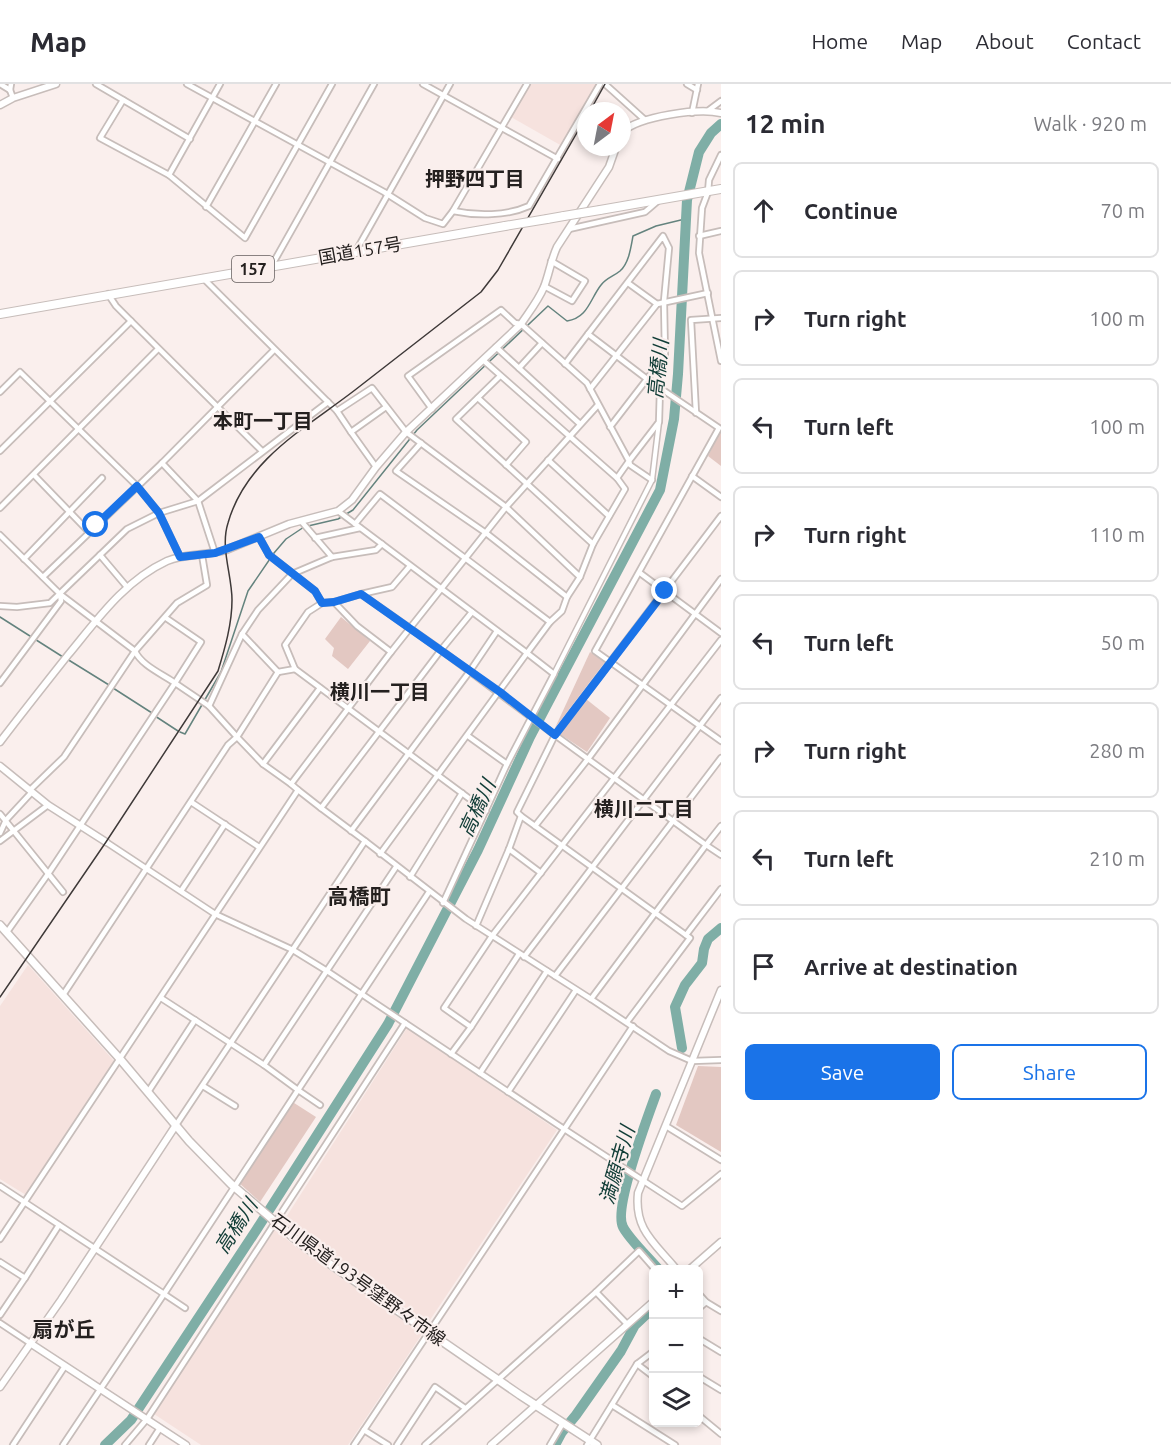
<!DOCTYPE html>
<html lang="en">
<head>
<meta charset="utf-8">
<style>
	body { margin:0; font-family:Ubuntu,"Noto Sans JP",sans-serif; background:#f2f2f3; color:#2b2b33 }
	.controls { position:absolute; right:18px; bottom:18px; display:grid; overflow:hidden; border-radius:9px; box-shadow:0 3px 9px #0003 }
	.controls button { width:54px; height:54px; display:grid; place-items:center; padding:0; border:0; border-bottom:2px solid #e1e1e2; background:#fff; color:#2b2b33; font:30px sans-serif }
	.compass { position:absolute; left:577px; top:18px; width:54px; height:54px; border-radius:50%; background:#fff; box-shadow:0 3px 9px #0003; rotate:32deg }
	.stop { position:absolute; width:18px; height:18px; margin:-14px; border:4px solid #1a73e8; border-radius:50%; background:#fff }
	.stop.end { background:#1a73e8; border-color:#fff; box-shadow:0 2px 6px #0008 }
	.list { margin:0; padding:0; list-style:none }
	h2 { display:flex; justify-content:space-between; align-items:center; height:78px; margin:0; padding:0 24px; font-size:26px }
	h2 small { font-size:20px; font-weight:400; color:#7c7c81 }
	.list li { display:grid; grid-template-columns:39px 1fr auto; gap:18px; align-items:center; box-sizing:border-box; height:96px; margin:0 12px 12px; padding:0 12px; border:2px solid #e1e1e2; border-radius:9px }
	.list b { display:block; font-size:22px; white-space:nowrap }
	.list em { font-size:20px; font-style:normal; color:#7c7c81 }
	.actions { display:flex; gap:12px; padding:18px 24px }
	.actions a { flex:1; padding:14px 0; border:2px solid #1a73e8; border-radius:9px; text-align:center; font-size:21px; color:#1a73e8 }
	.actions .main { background:#1a73e8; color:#fff }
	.icon { flex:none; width:33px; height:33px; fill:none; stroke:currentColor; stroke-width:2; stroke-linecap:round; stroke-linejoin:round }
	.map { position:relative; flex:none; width:721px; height:1361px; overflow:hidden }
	header { display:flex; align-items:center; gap:36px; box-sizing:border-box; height:84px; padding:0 30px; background:#fff; border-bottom:2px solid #e1e1e2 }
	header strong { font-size:28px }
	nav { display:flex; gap:33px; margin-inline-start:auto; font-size:21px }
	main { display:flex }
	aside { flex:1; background:#fff }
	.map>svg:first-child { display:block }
	.built { fill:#f6e2de }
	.green { fill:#e3c8c2 }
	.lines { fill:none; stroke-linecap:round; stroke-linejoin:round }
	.stream { stroke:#64837e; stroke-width:1.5 }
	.river { stroke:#7faea6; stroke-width:10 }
	.pedestrian-casing { stroke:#c7bdba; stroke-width:7 }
	.minor-casing { stroke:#c7bdba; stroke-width:8 }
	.tertiary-casing { stroke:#c7bdba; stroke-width:9 }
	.secondary-casing { stroke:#c7bdba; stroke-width:10 }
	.trunk-casing { stroke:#c7bdba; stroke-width:10 }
	.pedestrian { stroke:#fff; stroke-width:4 }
	.minor { stroke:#fff; stroke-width:4.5 }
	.tertiary { stroke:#fff; stroke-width:6 }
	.secondary { stroke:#fff; stroke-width:7 }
	.trunk { stroke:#fff; stroke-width:8 }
	.rail { stroke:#3e3938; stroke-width:1.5 }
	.trunk-bridge-casing { stroke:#c7bdba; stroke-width:10; stroke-linecap:butt }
	.trunk-bridge { stroke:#fff; stroke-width:8 }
	.route { stroke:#1a73e8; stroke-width:8 }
	.labels { text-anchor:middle; stroke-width:4.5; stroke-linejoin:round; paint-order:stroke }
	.shield { fill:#faefed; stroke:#645e5d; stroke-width:1.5 }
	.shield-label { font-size:16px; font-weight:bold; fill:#24201f }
	.street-label { font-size:18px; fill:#24201f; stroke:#faefed }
	.neighbourhood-label { font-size:20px; font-weight:bold; fill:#24201f; stroke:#faefed }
	.water-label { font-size:20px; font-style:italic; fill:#103c36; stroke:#faefed }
	.quarter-label { font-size:21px; font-weight:bold; fill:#24201f; stroke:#faefed }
</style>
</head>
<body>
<header>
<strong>Map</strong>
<nav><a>Home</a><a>Map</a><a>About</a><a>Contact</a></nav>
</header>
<main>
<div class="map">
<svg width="721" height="1361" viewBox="0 0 721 1361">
	<rect width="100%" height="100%" fill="#faefed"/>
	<g class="built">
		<path d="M 530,0 L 598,0 L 562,62 L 511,33 Z"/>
		<path d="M 28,881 L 114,977 L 26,1111 L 0,1095 L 0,922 Z"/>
		<path d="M 407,944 L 557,1046 L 428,1239 L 318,1165 L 283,1138 Z"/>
		<path d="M 274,1145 L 295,1162 L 422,1250 L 348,1361 L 201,1361 L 154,1330 Z"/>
	</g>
	<g class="green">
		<path d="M 721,346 L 721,382 L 708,372 Z"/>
		<path d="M 341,533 L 370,557 L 348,585 L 332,572 L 334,564 L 325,555 Z"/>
		<path d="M 590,568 L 605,578 L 555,644 Z"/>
		<path d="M 586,615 L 610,634 L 587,668 L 560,650 Z"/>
		<path d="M 698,982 L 721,983 L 721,1068 L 676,1041 Z"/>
		<path d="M 291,1017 L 316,1033 L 260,1118 L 238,1098 Z"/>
	</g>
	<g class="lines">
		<g class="stream">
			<path d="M 308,442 L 338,435 L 353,426 L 417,346 L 548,222 L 567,237 C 588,234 590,215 601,201 C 606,194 614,192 620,187 C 629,179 631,163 633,152 L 656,142 L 685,135"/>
			<path d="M 0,533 L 63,573"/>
			<path d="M 67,575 L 109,601"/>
			<path d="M 113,604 L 152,629"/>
			<path d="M 155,632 L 178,647"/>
			<path d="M 180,648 L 185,650 L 221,588 L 248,507 L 274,469 L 286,455 L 304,443"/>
			<path d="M 108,1361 L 112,1354"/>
		</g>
		<g class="river">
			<path d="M 682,964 L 675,923 L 685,901 L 702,879 L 704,865 L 708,855 L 721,844"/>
			<path d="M 656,1010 C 648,1032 613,1125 623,1143 C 629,1155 650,1175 659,1186"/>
			<path d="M 105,1361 L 131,1336 L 257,1145 L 388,940 L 478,766 L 530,653 L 660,406 L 674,335 L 678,290 L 687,116 L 699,68 L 711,49 L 721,40"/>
			<path d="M 555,1361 L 562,1348 L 576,1331 L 621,1267 L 635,1241 L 654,1223"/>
		</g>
		<defs>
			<path id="pedestrian" d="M 554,590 L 652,396 L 659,338"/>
			<g id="minor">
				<path d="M 0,0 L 10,6"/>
				<path d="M 11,0 L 10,6 L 13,14"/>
				<path d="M 96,0 L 190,55"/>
				<path d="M 187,0 L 384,108 L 425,134 L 443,140 L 453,127 C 477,132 507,132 529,122 L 600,0"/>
				<path d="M 220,0 L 169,91 L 245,154 L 332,0"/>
				<path d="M 423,0 L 558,75"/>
				<path d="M 605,0 L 645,36"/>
				<path d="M 687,0 L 697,6"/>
				<path d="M 123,16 L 100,54 L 169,91"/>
				<path d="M 709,26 L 721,17"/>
				<path d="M 692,29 L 698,0"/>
				<path d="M 721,71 L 709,96 L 708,108 L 702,124 L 699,169 L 721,277"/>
				<path d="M 206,123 L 276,0"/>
				<path d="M 453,127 L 527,0"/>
				<path d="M 569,145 L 645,128 L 659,116"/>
				<path d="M 699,152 L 721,147"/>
				<path d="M 356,167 L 450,0"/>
				<path d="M 272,181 L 374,0"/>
				<path d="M 203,194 L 337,327 L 372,304 L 406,348 L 506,423 L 580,493"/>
				<path d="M 628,199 L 657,220"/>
				<path d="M 544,202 L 572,217 L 585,197 L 551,177"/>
				<path d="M 108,210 L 116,222 L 131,237"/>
				<path d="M 588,250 L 647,295 L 610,343"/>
				<path d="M 496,263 L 580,340"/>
				<path d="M 483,276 L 617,394"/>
				<path d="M 565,280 L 663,152 L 669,164 L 664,217 L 665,271 L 647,295 L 660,304 L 659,338 L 629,377 L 630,381 L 652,396"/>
				<path d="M 519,284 L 542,259"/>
				<path d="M 500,292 L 456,335 L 593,460"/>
				<path d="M 660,304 L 719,344 L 595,567 L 721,657"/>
				<path d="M 590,305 L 657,220 L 708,209"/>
				<path d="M 0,308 L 20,288 L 137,402 L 159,429 L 180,473"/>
				<path d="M 478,314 L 526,358 L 506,381"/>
				<path d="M 432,325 L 408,292 L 501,226 L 515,239 L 521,240 L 587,299 L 629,377 L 617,394 L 625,405 L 593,460 L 580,493 L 567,513 L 562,527 L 550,538 L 527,569 L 554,590 L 507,680 L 443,819"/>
				<path d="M 337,327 L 351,348 L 386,323"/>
				<path d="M 696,329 L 691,236 L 721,234"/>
				<path d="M 351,348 L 376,383"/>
				<path d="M 421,359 L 396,387 L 486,449 L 567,513"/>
				<path d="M 0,367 L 131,237 L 262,367"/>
				<path d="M 548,376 L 609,432"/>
				<path d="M 34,391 L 89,448"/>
				<path d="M 692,392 L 721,413"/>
				<path d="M 0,424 L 158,265"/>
				<path d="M 338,427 L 527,569 L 380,770"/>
				<path d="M 301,437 L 332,473"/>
				<path d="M 355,440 L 380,410 L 550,538"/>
				<path d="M 0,451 L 60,510 L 135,567 C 141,581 162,590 175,599 L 48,790 L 7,848"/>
				<path d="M 259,453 L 269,471 L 315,507 L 322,519"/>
				<path d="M 315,454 L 360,444"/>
				<path d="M 215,469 L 198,417 L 162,379 L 274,266"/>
				<path d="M 100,471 L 127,445 L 159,429 L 198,417 L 328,318"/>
				<path d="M 24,475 L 102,394"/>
				<path d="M 640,489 L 721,549"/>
				<path d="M 43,493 L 162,379"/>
				<path d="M 361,510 L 392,503 L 410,482"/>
				<path d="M 334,518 L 357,542 L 391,568"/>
				<path d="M 0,522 L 17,523 L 50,519 L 100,471 L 127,503"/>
				<path d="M 472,528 L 441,566 L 555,651 L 706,761 L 591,915 L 669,967 L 692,977 L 721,976"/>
				<path d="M 166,534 L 201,558 L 175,599 L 209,622 L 242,550 L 278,588 L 295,585 L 285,561 L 308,528 L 322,519 L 334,518 L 361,510 L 441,566 L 321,724 L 298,706"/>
				<path d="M 242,550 L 258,526 L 292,490 L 332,473 L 376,466 L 382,460"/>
				<path d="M 295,585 L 486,727"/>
				<path d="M 278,588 L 237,653 L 263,680 L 291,700"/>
				<path d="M 0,599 L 61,517 L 60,510"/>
				<path d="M 468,652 L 507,680"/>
				<path d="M 263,680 L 320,604"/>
				<path d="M 30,706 L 64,673 L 135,567 L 177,519 L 207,501 L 202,471"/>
				<path d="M 191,718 L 259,763"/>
				<path d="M 321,724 L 365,757"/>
				<path d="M 0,730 L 63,808"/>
				<path d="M 521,732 L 535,742"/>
				<path d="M 721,742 L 706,761 L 721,771"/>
				<path d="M 351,747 L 470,587 L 497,547"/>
				<path d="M 0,749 L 6,736 L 31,709"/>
				<path d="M 0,757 L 48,721"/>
				<path d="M 106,758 L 215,830 L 293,866 L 327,887 L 558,1041 L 682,1122 L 721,1090"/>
				<path d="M 509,765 L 541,789"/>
				<path d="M 410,793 L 462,709"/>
				<path d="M 181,807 L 225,740"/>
				<path d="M 476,842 L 509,765 L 521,732 L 517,728 L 555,651 L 721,432"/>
				<path d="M 686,851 L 721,805"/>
				<path d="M 524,873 L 721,614"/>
				<path d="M 555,892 L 721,674"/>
				<path d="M 63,911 L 228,661 L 237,653 L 209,622"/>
				<path d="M 195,936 L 264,981"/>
				<path d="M 627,938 L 690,854 L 535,742 L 588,675 L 721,495"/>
				<path d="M 471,943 L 519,870"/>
				<path d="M 451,970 L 471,943 L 444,924 L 492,852 L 721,556"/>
				<path d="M 480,989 L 547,887"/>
				<path d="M 203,1002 L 235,1022"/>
				<path d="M 148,1008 L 195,936 L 161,914"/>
				<path d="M 508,1008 L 576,906"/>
				<path d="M 320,1021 L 298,1006 L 429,808"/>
				<path d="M 176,1041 L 365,757 L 466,835 L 591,915"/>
				<path d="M 666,1042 L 721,1076"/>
				<path d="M 0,1102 L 164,1210 L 63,1361"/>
				<path d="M 0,1155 L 298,706 L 291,700 L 391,568 L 506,423 L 598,321"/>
				<path d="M 0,1178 L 25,1194 L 0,1231"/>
				<path d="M 25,1194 L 59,1141"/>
				<path d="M 596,1208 L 639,1167 L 653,1183"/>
				<path d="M 698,1209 L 706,1218 L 721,1227"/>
				<path d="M 185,1224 L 164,1210 L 298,1006 L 264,981 L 396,783"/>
				<path d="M 698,1225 L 706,1218"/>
				<path d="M 0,1239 L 30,1259"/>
				<path d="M 698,1254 L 721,1268"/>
				<path d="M 637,1280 L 654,1293"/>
				<path d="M 698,1292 L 721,1306"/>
				<path d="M 612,1321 L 675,1361"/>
				<path d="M 698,1331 L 721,1350"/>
				<path d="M 364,1346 L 388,1361"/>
				<path d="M 13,1361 L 65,1282"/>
				<path d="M 125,1361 L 147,1335 L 405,939"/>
				<path d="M 149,1361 L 160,1344"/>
				<path d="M 354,1361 L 633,942"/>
				<path d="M 397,1361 L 435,1303 L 465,1324"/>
				<path d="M 425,1361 L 596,1208 L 627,1240"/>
				<path d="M 550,1361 L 563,1339"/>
				<path d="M 587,1361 L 637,1280 L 654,1267"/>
			</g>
			<g id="tertiary">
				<path d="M 0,21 L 13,14 L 56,0"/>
				<path d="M 622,48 C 640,32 698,24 721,29"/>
				<path d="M 0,658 C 22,629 45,600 68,571 C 97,536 124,497 167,477 C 185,469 207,472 226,466 L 289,440 L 338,427 L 352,416 L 376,383 L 406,348 L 521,240 C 529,228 538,217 544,203 C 549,190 551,176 557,163 L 609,83 L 616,63"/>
				<path d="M 0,682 L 48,721 L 106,758"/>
				<path d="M 677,1186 C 655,1159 634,1146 638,1109 L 721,906"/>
				<path d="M 689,1186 L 721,1158"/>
				<path d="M 30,1259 L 186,1361"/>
				<path d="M 0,1303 L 61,1216 L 176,1041"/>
				<path d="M 491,1361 L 654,1217"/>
			</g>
			<path id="secondary" d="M 0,841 L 120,975 L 189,1057 L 231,1100 L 301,1160 L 520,1311 L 597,1361"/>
			<g id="trunk">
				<path d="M 600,126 L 721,105"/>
				<path d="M 547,135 L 564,132"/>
				<path d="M 0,230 L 505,142"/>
			</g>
		</defs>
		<use href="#pedestrian" class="pedestrian-casing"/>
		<use href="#minor" class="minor-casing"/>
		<use href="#tertiary" class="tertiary-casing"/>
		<use href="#secondary" class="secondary-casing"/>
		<use href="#trunk" class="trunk-casing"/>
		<use href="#pedestrian" class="pedestrian"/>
		<use href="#minor" class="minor"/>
		<use href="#tertiary" class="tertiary"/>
		<use href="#secondary" class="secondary"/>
		<use href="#trunk" class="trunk"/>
		<g class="rail">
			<path d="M 590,27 L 605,0"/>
			<path d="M 0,913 L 106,758 L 218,587 C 225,564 232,540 232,516 C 232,491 220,464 228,439 C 246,375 306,344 355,306 C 397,273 439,241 481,208 L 498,186 L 586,33"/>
		</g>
		<defs>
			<g id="trunk-bridge">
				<path d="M 564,132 L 600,126"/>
				<path d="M 505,142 L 547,135"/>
			</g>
		</defs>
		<use href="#trunk-bridge" class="trunk-bridge-casing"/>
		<use href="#trunk-bridge" class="trunk-bridge"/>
	</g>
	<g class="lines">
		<path class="route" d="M 96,441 L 137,402 L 159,429 L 180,473 L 215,469 L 259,453 L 269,471 L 315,507 L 322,519 L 334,518 L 361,510 L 500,608 L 555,651 L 665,507"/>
	</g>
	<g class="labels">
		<rect class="shield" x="232" y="172" width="42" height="26" rx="4.5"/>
		<g class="shield-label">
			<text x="253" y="191">157</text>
		</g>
		<g class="street-label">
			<text transform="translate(360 167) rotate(-10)" y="6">国道157号</text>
			<text transform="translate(358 1196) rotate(36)" y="6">石川県道193号窪野々市線</text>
		</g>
		<g class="neighbourhood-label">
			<text x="475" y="102">押野四丁目</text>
			<text x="263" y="344">本町一丁目</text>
			<text x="380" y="615">横川一丁目</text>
			<text x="644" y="732">横川二丁目</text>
		</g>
		<g class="water-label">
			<text transform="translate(658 285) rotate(-84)" y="7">高橋川</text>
			<text transform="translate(477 724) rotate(-65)" y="7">高橋川</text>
			<text transform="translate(617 1081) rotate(-74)" y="7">満願寺川</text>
			<text transform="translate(236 1142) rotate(-57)" y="7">高橋川</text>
		</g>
		<g class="quarter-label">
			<text x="359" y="820">高橋町</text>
			<text x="64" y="1253">扇が丘</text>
		</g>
	</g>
</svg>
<div class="controls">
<button>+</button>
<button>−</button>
<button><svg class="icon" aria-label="layers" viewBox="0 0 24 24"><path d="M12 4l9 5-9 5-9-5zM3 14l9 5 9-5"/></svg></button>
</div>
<svg class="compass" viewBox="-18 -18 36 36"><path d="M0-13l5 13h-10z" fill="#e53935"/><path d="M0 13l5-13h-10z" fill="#7c7c81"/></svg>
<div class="stop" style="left:96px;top:441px"></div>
<div class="stop end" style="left:665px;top:507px"></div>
</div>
<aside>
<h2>12 min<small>Walk · 920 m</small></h2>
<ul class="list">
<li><svg class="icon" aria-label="ahead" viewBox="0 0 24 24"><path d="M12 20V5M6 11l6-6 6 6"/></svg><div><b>Continue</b></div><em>70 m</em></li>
<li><svg class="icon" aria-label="right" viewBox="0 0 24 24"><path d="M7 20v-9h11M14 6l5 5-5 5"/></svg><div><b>Turn right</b></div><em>100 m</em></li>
<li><svg class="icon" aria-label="left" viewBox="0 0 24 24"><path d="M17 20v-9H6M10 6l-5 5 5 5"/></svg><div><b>Turn left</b></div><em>100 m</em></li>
<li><svg class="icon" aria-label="right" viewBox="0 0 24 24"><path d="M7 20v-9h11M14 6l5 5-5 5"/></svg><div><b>Turn right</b></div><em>110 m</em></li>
<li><svg class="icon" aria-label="left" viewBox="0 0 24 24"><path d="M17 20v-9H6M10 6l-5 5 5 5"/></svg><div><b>Turn left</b></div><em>50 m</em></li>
<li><svg class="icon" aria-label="right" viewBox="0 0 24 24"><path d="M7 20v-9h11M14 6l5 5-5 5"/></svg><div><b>Turn right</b></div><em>280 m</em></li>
<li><svg class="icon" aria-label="left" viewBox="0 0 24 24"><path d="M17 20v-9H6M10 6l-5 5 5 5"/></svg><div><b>Turn left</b></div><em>210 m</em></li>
<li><svg class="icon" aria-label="arrive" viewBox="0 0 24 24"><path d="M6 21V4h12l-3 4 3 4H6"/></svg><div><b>Arrive at destination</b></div></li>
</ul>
<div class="actions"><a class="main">Save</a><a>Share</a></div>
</aside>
</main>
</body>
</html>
